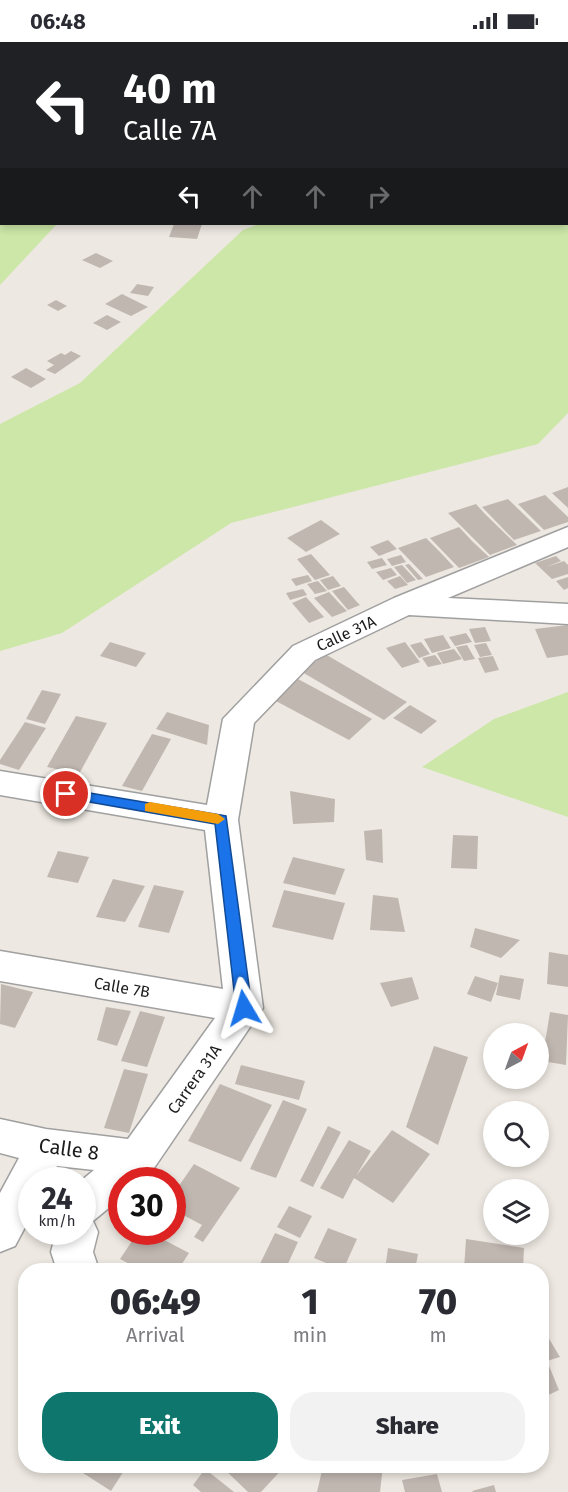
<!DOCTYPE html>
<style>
:root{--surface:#fff;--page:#f2f2f3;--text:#2b2b33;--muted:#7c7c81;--accent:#0f766e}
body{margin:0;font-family:"Fira Sans",sans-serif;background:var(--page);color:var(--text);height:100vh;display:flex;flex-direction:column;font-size:22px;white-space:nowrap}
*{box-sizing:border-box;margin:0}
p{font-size:20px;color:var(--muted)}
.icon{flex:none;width:33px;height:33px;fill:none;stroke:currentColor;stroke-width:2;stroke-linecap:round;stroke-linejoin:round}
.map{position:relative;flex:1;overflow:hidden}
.details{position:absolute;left:18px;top:1221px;width:531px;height:210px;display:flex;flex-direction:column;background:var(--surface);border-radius:24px;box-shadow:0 3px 9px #0003}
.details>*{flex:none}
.guide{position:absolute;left:0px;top:0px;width:568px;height:183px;box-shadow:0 3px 9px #0003;background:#202124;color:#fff;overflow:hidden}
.needle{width:39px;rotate:41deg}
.tools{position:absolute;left:483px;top:981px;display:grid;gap:12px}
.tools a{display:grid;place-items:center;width:66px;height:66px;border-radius:50%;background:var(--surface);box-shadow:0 3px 9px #0003;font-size:30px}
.speed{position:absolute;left:18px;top:1125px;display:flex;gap:12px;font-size:30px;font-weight:700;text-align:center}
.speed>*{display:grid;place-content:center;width:78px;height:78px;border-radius:50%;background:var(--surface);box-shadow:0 3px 9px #0003;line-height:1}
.speed small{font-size:15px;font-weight:400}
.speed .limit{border:9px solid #d22;background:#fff;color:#111}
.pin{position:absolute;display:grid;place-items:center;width:51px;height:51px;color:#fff;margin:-26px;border:3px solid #fff;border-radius:50%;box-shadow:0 2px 6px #0007}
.me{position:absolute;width:66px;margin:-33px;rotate:353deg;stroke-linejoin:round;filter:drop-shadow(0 0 4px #0008)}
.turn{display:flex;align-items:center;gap:21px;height:126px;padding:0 24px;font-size:27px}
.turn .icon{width:78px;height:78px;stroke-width:2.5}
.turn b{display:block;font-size:42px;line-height:51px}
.lanes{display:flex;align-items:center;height:57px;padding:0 24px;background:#0003;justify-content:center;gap:30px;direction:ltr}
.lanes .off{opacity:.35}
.eta{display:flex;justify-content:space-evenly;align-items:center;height:102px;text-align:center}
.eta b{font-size:36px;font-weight:800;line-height:42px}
.primary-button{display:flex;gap:12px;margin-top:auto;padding:12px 24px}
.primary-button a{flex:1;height:69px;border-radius:24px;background:var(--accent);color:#fff;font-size:24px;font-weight:800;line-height:69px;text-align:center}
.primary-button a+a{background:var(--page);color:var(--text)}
.status{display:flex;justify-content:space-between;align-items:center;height:42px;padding:0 30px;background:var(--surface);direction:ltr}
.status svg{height:16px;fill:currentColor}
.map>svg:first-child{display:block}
</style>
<div class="status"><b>06:48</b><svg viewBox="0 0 49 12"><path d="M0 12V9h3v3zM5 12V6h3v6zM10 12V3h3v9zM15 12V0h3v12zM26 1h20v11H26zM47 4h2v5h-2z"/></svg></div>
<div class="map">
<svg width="568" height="1450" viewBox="0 0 568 1450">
<rect width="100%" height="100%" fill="#ede8e1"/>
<g fill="#cce7a7">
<polygon points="0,0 568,0 568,371 538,402 231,481 62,591 0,609 0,382 80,341 243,188 259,182 567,182 567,2 2,2 2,182 57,182 0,243"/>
<polygon points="568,650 568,775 422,725 494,677"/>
</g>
<g fill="#c1b7b1">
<polygon points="174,182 202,182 197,197 169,195"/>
<polygon points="96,211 113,219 100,226 82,218"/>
<polygon points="137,242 154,245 148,254 130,251"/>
<polygon points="122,252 148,265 131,274 105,262"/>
<polygon points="56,258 67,264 58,269 47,263"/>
<polygon points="107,273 121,280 107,288 93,281"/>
<polygon points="71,309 81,314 55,332 46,328 54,323 47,319 61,311 65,313"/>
<polygon points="26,326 46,337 31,346 11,335"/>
<polygon points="568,445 568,466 552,451"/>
<polygon points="545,453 568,475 568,480 544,488 518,462"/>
<polygon points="508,457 541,489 514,498 482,465"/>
<polygon points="476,462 485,472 517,503 490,513 448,471"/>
<polygon points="321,478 340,492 306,510 287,496"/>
<polygon points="459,485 472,499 489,515 459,526 430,496"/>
<polygon points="426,496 440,510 454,525 426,535 398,506"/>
<polygon points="388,498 397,507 379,514 370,505"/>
<polygon points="311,512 330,533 315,538 297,517"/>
<polygon points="401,513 406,520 392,524 387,517"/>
<polygon points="556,514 561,519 546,525 564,519 568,523 568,532 552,537 535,521"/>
<polygon points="382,516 387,523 372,527 367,520"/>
<polygon points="409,522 423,537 418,538 405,523"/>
<polygon points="402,523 416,538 407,541 394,525"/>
<polygon points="391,526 397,533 383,538 376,530"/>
<polygon points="308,533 312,539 296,544 291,537"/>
<polygon points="333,534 341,544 328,548 320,538"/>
<polygon points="400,534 408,543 395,547 387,539"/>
<polygon points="568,535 568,546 564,548 556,539"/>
<polygon points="318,539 327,549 315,552 307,542"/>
<polygon points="344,545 356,559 360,563 348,568 332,549"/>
<polygon points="303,547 307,553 290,558 286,551"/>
<polygon points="329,550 339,561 347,569 332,575 314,556"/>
<polygon points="306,555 324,575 309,581 292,561"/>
<polygon points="568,583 568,613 547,616 535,587"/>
<polygon points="485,585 491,599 475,601 469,587"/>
<polygon points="466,591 472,600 455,604 449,595"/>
<polygon points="443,593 451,606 432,611 424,597"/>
<polygon points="110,600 146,611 136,625 100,614"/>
<polygon points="405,600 420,620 402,626 386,606"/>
<polygon points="421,600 430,612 419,616 410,603"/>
<polygon points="486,601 492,613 480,615 474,603"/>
<polygon points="467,603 475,617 464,619 456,605"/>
<polygon points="454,607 462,617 443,622 437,611"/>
<polygon points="325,612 407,660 384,678 302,630"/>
<polygon points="435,613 442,622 428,625 422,616"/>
<polygon points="493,614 499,628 485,631 478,616"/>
<polygon points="298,637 372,677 349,698 274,658"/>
<polygon points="42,648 61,652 45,682 26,677"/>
<polygon points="410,663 437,679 421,692 393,676"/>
<polygon points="167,670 209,683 207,703 156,687"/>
<polygon points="76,674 107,681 79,732 47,725"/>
<polygon points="25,680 46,686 19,728 0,722 0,718"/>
<polygon points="152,692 171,697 142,749 122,744"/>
<polygon points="290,749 335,757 334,780 293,782"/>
<polygon points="382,787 383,821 366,818 364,789"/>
<polygon points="453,793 478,794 477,827 451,826"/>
<polygon points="58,809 89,815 78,841 47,835"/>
<polygon points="293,815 345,827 335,853 283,841"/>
<polygon points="113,837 145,844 125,880 96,875"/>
<polygon points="154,843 184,849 169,891 138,885"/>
<polygon points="284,848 345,861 333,898 272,885"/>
<polygon points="373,853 398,856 405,890 370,888"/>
<polygon points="475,886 520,898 501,916 470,905"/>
<polygon points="549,910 568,913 568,945 547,942"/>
<polygon points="500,933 524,937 520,958 496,953"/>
<polygon points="475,934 498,941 491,960 467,952"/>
<polygon points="412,935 419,957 391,965 380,941"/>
<polygon points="1,942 33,950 15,986 0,982"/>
<polygon points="106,965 131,969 117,1004 97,998"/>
<polygon points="140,969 165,975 147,1025 121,1019"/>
<polygon points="550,970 568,973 566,1023 542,1019"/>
<polygon points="434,1004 468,1015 438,1103 406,1085"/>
<polygon points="241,1023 305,1039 299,1058 235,1042"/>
<polygon points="124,1027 148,1032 129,1091 104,1086"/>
<polygon points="220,1042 272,1063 241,1120 188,1099"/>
<polygon points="283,1058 307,1067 276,1136 250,1127"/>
<polygon points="328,1084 341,1090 313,1145 300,1139"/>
<polygon points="392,1088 430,1112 393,1161 354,1136 343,1157 320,1146 349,1098 371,1109 356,1134"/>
<polygon points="194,1122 240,1146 203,1200 194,1195 202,1183 172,1167 172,1154"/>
<polygon points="538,1163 545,1165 539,1188 538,1188"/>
<polygon points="289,1164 312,1174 300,1196 277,1185"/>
<polygon points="328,1186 357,1197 343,1228 314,1216"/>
<polygon points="138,1190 149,1190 189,1211 178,1228 141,1228 120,1217"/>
<polygon points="275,1191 298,1200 285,1228 257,1228"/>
<polygon points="466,1197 524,1206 523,1228 464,1228"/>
<polygon points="388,1206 418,1212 415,1228 385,1228"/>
<polygon points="548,1295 560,1315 547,1319 559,1348 542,1356 542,1298"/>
<polygon points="88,1424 127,1424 111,1449 83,1431"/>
<polygon points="221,1424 285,1424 261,1450 248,1450"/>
<polygon points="323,1424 351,1424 361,1426 361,1424 383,1424 380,1450 317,1450"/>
<polygon points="205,1427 234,1450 201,1450 193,1443"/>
<polygon points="437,1432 442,1450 405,1450 402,1438"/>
<polygon points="494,1443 496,1450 473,1450 472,1449"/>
</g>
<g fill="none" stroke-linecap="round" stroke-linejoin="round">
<defs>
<polygon id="minor" points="568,485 568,505 448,556 568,562 568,582 409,573 315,618 254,681 238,778 263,966 152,1129 141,1138 122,1138 122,1155 93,1179 98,1190 93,1210 99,1228 57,1228 51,1210 56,1190 82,1190 82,1138 94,1128 57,1124 49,1138 32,1138 32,1172 15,1204 0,1210 0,1151 19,1116 0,1111 0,1077 46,1087 128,1097 215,976 0,939 0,909 223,947 205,788 0,753 0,729 207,763 223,677 293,604 394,556"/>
</defs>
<use href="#minor" stroke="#a0a0a0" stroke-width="3"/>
<use href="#minor" fill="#fff" fill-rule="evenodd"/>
</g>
<polygon fill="#1a73e8" stroke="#114b97" stroke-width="1.5" points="66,747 226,774 252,966 249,971 244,973 236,966 215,782 61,755 61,748"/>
<polygon fill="#f59e0b" points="150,760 218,772 225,777 218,782 145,769 145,762"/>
<g text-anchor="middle" stroke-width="4.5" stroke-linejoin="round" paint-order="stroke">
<g font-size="16" fill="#1c1c1c" stroke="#fff">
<text transform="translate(346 591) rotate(-25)" y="6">Calle 31A</text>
<text transform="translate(122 945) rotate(10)" y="6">Calle 7B</text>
<text transform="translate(194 1037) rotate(-55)" y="6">Carrera 31A</text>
</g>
<g font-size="20" fill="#1c1c1c" stroke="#fff">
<text transform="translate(69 1107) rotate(8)" y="7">Calle 8</text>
</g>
</g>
</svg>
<div class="tools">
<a><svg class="needle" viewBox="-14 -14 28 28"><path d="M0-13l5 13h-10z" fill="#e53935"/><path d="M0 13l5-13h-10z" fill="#7c7c81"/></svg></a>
<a><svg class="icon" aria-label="search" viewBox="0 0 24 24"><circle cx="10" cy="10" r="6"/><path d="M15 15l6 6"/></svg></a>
<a><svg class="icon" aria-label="layers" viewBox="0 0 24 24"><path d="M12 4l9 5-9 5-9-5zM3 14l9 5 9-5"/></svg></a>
</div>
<div class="speed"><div>24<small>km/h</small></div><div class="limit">30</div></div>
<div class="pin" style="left:66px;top:752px;background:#d93025"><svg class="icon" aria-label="arrive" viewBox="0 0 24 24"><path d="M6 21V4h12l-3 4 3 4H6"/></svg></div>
<svg class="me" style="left:244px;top:966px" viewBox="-20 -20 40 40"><path d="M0-17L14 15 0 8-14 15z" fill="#1a73e8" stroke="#fff" stroke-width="4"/></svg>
<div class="guide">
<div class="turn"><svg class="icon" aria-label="left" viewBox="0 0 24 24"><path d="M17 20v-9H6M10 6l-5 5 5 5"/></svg><div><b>40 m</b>Calle 7A</div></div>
<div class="lanes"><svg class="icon" aria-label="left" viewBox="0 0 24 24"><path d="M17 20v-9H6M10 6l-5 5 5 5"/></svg><svg class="icon off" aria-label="ahead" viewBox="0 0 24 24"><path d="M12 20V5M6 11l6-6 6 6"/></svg><svg class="icon off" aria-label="ahead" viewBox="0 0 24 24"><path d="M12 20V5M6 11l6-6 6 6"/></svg><svg class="icon off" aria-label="right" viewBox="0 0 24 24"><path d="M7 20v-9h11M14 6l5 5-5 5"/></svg></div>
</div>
<section class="details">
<div class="eta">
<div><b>06:49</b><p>Arrival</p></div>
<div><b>1</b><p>min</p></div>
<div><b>70</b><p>m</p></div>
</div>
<div class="primary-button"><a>Exit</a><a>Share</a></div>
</section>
</div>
